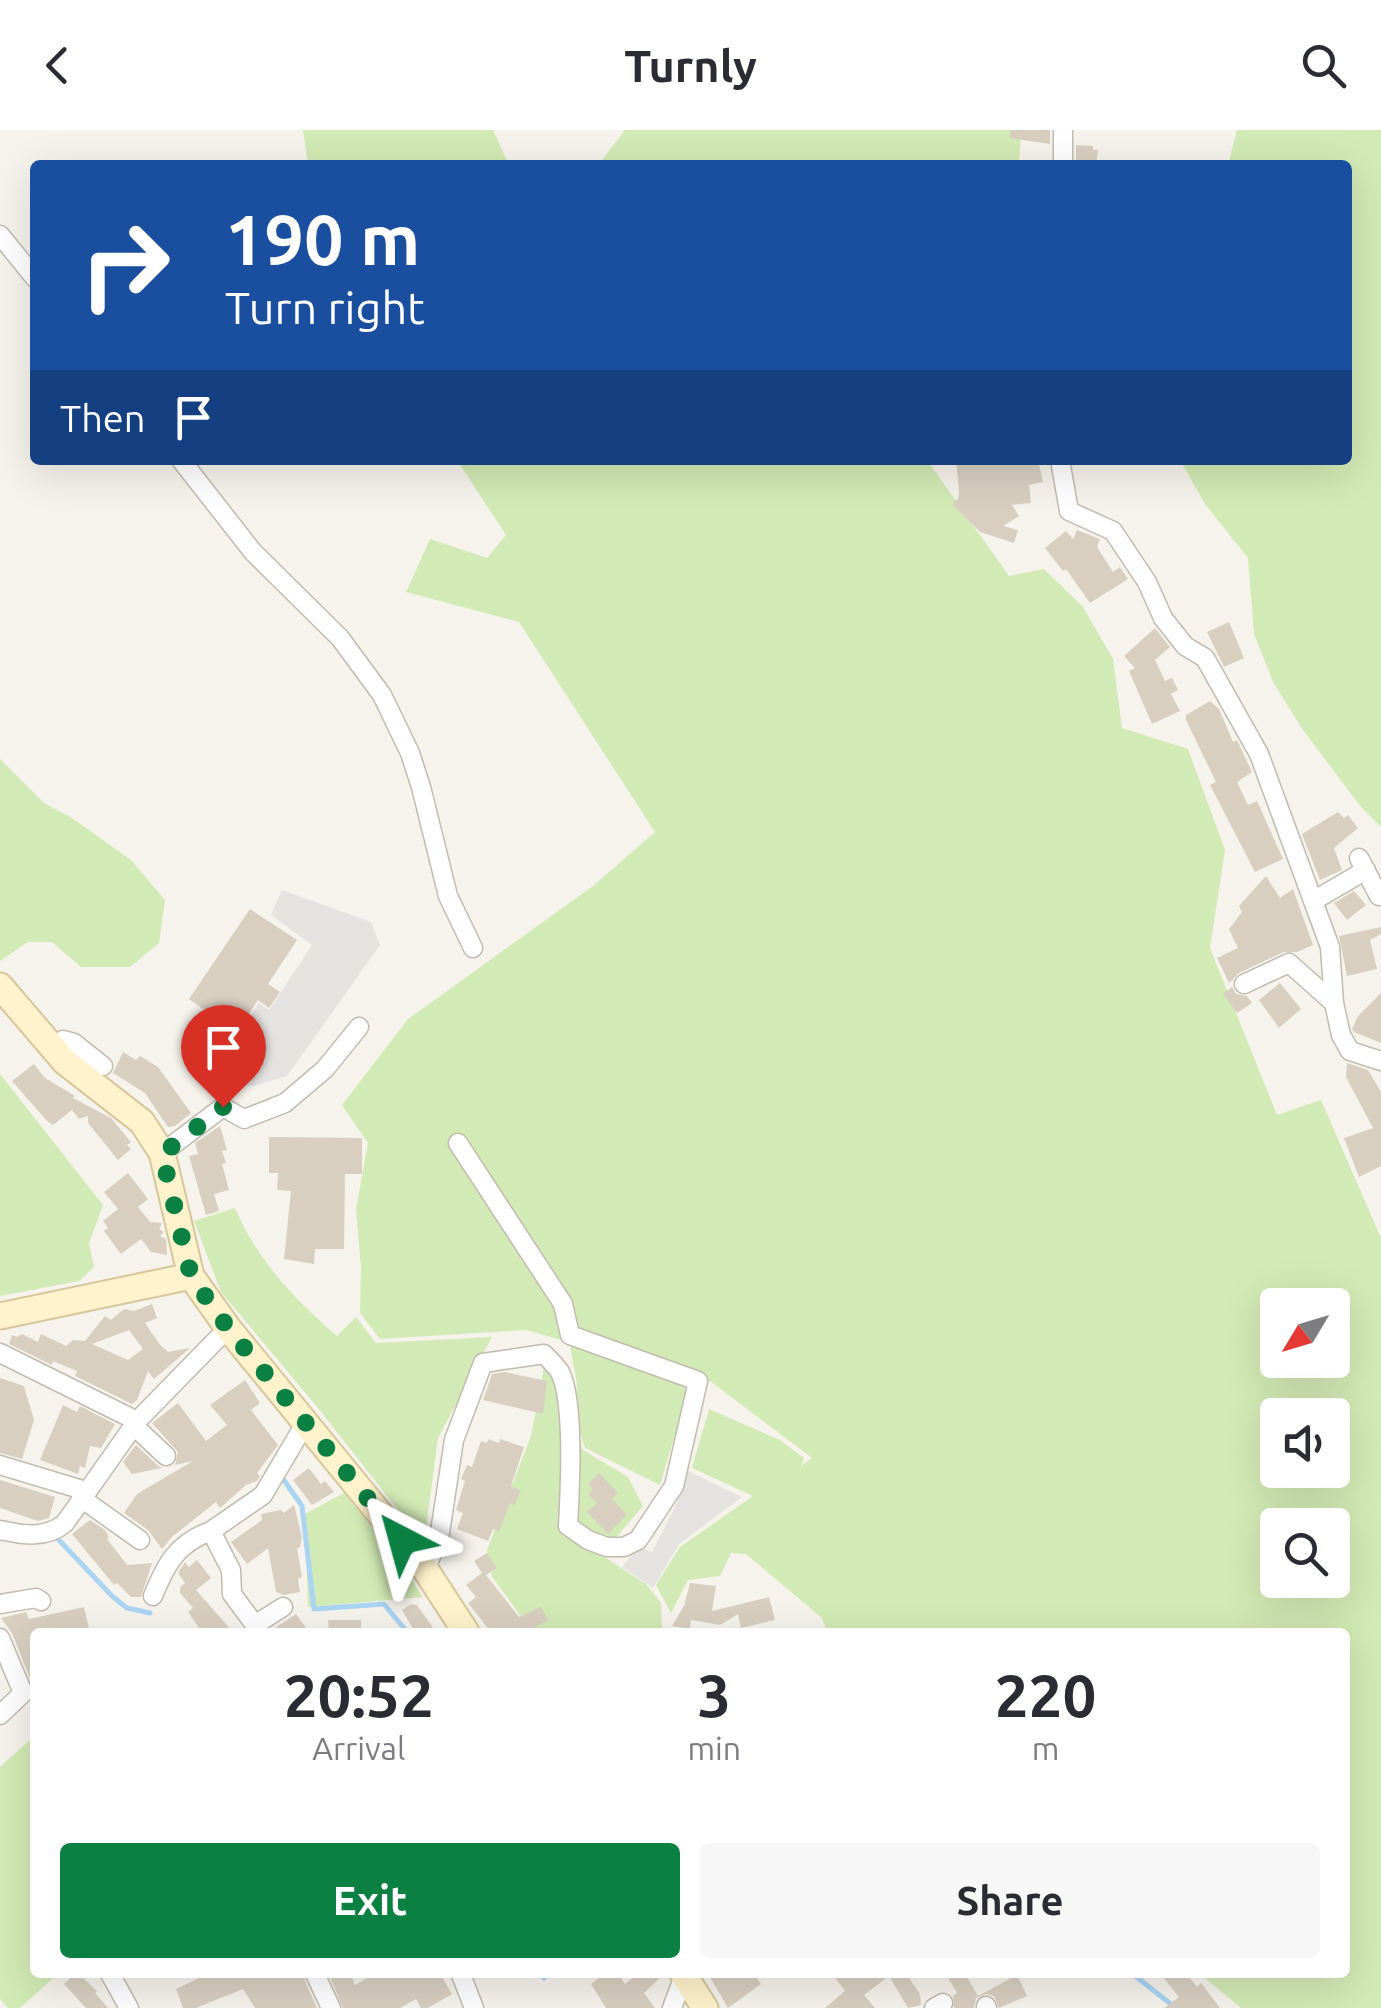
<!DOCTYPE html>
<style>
:root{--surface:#fff;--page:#f7f7f7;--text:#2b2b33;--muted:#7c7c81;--accent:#0b8043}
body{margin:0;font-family:Ubuntu,sans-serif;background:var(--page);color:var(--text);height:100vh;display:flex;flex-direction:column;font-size:38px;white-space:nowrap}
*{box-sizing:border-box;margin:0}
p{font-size:32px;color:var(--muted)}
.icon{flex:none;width:55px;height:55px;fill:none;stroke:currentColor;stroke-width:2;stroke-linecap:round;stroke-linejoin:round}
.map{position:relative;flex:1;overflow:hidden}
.side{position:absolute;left:30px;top:1498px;width:1320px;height:350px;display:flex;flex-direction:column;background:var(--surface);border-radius:10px;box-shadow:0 10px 40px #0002}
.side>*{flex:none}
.top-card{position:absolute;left:30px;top:30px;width:1322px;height:305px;border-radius:10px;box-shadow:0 10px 40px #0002;background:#1a4fa0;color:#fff;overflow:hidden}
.needle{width:65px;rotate:232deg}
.controls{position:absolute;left:1260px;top:1158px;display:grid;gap:20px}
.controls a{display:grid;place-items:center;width:90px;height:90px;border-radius:10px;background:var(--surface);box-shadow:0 10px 40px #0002;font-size:50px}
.pin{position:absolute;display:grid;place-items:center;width:85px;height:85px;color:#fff;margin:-102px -42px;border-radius:50% 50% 50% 0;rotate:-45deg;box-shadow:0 0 10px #0007}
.pin .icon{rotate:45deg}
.me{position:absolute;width:110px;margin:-55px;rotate:321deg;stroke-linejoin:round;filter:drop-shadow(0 0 8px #0008)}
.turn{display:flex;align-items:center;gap:35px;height:210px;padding:0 30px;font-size:45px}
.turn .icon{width:130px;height:130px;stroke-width:2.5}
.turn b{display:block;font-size:70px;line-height:85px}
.then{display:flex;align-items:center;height:95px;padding:0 30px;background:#0003;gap:20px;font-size:38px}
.eta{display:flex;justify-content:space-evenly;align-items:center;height:170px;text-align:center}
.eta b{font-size:60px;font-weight:600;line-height:70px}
.action{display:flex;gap:20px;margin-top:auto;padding:20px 30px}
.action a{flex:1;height:115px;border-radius:10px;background:var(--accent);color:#fff;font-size:40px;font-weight:600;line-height:115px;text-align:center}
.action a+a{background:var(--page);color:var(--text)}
header{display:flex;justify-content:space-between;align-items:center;height:130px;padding:0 30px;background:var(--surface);font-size:45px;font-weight:600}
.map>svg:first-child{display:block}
</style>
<header><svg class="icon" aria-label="back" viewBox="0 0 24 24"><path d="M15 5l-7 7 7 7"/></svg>Turnly<svg class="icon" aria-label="search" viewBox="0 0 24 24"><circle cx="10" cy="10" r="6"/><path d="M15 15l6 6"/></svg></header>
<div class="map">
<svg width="1381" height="1878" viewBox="0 0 1381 1878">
<rect width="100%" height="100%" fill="#f6f3ec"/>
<g fill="#d2eab5" fill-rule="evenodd">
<polygon points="303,0 493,0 509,35 308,35"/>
<polygon points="625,0 1021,0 1019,35 598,35"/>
<polygon points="1237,0 1381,0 1381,697 1361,677 1303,600 1273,552 1254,504 1248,428 1205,374 1180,330 1348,330 1348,35 1228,35"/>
<path d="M457,330H927L1009,446L1044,439L1083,477L1113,529L1122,598L1188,619L1225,720L1210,818L1277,985L1321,970L1381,1108V1878H1241L1199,1843L1345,1842V1502H827L822,1488L746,1424L731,1423L720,1446L688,1450L671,1483L656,1455L680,1417L753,1366L692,1338L709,1279L780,1310L804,1328L801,1336L812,1328L710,1251L526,1200L380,1209L360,1183L361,1138L356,1079L368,1013L342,975L408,889L593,756L655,702L519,492L406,462L430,409L487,428L506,405ZM1278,1175H1332V1230H1278ZM1278,1285H1332V1340H1278ZM1278,1395H1332V1450H1278Z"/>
<polygon points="0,629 44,673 72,688 131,730 165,770 159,813 130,837 81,837 52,812 28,812 0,831"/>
<polygon points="0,944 103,1075 89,1113 94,1137 79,1151 0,1166"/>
<path d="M235,1078C258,1131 293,1168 337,1206L356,1187L376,1213L492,1207L438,1308L424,1413L318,1278L221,1162L194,1091Z"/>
<polygon points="570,1216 690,1255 660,1355 585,1318 575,1286 577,1254"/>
<polygon points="560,1228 574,1252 572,1289 583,1320 628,1347 643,1376 613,1411 567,1402 647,1455 661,1473 662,1502 533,1502 492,1447 487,1420 531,1306 545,1232"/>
<polygon points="344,1363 395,1426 423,1467 308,1477 305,1384"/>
<polygon points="35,1599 35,1842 59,1843 20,1878 8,1878 0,1869 0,1637 32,1608"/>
</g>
<g fill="#e5e3e0">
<polygon points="282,760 371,792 380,815 287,946 254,956 240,954 210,914 234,879 248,889 259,873 269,880 312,815 271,785"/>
<polygon points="688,1341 742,1367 679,1414 653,1458 622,1437 639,1417 652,1422 677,1373"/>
</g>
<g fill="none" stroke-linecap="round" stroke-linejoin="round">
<g stroke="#a9d4f2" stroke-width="5">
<polyline points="281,1346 302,1376 314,1479 384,1474 407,1502"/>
<polyline points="58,1409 112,1466 127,1478 150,1483"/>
<polyline points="543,1842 544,1848"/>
<polyline points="1130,1842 1176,1878"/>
</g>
</g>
<g fill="#d8cfc1" fill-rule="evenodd">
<polygon points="1010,0 1050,0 1050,14 1010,8"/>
<polygon points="1076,15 1093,16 1093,20 1098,20 1096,35 1076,35"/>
<polygon points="956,330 1021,330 1021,334 1038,330 1043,352 1029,355 1031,373 1012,375 1019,386 1003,396 1018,400 1014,413 980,402 952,374 958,369 959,361"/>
<polygon points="1077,400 1100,409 1097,417 1113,442 1120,437 1128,449 1090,473 1066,439 1063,441 1045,418 1066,401 1073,409"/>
<polygon points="1229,492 1244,528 1224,537 1207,502"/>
<polygon points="1155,498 1170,517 1155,530 1165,551 1172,548 1178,560 1171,564 1180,581 1152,594 1129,541 1135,538 1124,526"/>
<polygon points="1210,571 1219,579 1233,612 1237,610 1252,642 1237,652 1248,675 1257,671 1283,729 1255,742 1210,655 1216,652 1186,590 1186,585"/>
<polygon points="1338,682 1344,688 1348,685 1358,698 1334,718 1342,740 1320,750 1302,704"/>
<polygon points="1266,746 1280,768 1293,759 1313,815 1297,822 1284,822 1239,843 1229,853 1217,828 1238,818 1229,799 1242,782 1239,776"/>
<polygon points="1354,761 1366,775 1347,790 1334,773"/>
<polygon points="250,779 297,810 268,854 280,862 269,878 258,870 248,885 233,875 222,892 189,869"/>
<polygon points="1381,797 1381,804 1370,810 1377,839 1347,846 1339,806"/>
<polygon points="1280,853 1301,879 1279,898 1259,870"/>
<polygon points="1232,857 1236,864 1247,866 1252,873 1237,883 1223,864"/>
<polygon points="1381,863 1381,913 1354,902 1352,899 1358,886"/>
<polygon points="123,922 136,930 140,926 158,937 191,983 175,996 168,997 145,963 113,943"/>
<polygon points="1347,933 1368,940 1381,962 1381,1036 1359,1047 1344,1008 1373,998 1346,947"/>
<polygon points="34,934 45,948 75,966 73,968 111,988 131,1012 127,1015 131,1019 118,1030 88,993 88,986 79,989 72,980 53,995 47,991 12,951"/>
<polygon points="220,996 227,1020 222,1021 226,1033 222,1034 229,1060 214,1064 219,1081 206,1085 189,1026 198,1024 195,1013"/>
<polygon points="269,1007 362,1008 362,1044 345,1044 344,1119 315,1119 314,1134 284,1129 291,1061 277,1060 278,1043 269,1043"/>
<polygon points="128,1043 148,1069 138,1077 150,1092 162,1093 159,1099 164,1102 160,1106 166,1109 167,1125 151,1122 141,1109 121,1124 104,1101 108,1098 103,1091 118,1079 104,1062"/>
<path d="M152,1174L157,1188L145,1193L160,1215L168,1222L190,1218L154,1249L148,1241L137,1270L132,1274L75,1246L77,1241L53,1231L52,1235L9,1214L12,1205L17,1207L22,1204L38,1212L41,1204L66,1216L73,1210L85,1211L105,1186L111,1190L124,1179L134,1181ZM129,1200L143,1219L128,1230L92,1214Z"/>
<polygon points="505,1242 547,1251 543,1284 483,1270 492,1244"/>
<polygon points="0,1248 24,1256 34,1290 22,1329 0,1323"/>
<polygon points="245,1250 260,1273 251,1280 278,1315 257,1343 260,1346 257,1351 246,1355 220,1378 216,1372 173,1406 162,1419 148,1400 124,1383 137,1364 193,1331 175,1335 178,1322 152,1293 178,1273 206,1311 227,1295 210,1275"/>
<polygon points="63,1275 77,1282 80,1276 115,1294 101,1318 90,1316 85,1338 80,1336 78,1344 40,1330"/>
<polygon points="488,1309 499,1313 500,1309 524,1317 511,1356 521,1361 514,1375 510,1373 499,1402 493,1399 488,1411 457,1399 463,1383 456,1380 465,1351 461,1349 467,1335 472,1337 481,1311 487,1313"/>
<polygon points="136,1315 157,1335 162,1338 132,1344 123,1332"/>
<polygon points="309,1338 321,1354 325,1351 334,1362 312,1375 293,1350"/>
<polygon points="599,1343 618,1363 612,1369 627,1385 608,1404 587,1382 597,1373 588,1364 593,1359 588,1354"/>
<polygon points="0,1350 55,1367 49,1388 38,1391 0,1378"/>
<polygon points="294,1375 302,1407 300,1417 297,1418 302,1447 298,1449 300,1462 284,1465 276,1462 268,1418 247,1434 231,1412 262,1390 261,1384 281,1380 284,1383"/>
<polygon points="90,1390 105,1400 109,1407 107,1409 127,1435 152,1433 141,1467 131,1467 117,1453 114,1455 72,1404"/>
<polygon points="487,1423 497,1438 486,1445 519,1487 541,1477 548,1491 536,1496 540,1502 491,1502 468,1473 476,1467 466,1455 482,1443 474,1431"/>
<polygon points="197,1430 211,1448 196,1460 233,1502 202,1502 188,1482 193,1478 180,1463 180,1457 185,1453 178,1443 185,1432 189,1437"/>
<polygon points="690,1453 716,1456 712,1481 769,1467 775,1490 741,1498 738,1484 720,1495 691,1490 690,1499 672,1496 684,1476"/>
<polygon points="411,1474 417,1475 436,1502 415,1502 402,1480"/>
<polygon points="84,1477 89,1499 35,1502 35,1561 12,1503 1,1488 26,1482 29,1489"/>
<polygon points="296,1484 309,1502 269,1502"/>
<polygon points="328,1490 361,1490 361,1502 329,1502"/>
<polygon points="77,1842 97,1861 95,1863 108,1878 86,1878 64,1854"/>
<polygon points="212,1842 304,1842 305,1851 317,1878 255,1878 243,1859 196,1878 183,1878 176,1859"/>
<polygon points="328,1842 350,1842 355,1855 377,1842 387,1842 390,1848 400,1842 439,1842 452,1864 428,1878 421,1878 416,1869 400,1878 343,1878"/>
<polygon points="607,1842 617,1842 625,1854 640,1842 666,1842 644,1863 655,1878 606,1878 591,1854"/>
<polygon points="707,1842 752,1842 761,1854 728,1878"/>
<polygon points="831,1842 905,1842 920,1864 921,1875 908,1878 889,1846 864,1865 875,1878 825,1878 845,1861"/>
<polygon points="945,1842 964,1842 978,1866 1017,1845 1027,1866 999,1878 994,1866 986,1864 976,1868 974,1878 954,1878 953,1866 957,1863"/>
<polygon points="1159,1842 1185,1842 1197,1857 1201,1853 1220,1878 1164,1878 1179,1867"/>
</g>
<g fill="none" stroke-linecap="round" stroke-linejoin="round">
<defs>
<g id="street">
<polyline points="1063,0 1063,35"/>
<polyline points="0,105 35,148"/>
<polyline points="181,330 253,422 340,508 382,565 410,623 421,657 448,766 473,818"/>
<polyline points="1060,330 1069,381 1113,401 1147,452 1163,488 1185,516 1205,528 1259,624 1330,817 1334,873 1341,905 1350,921 1381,931"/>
<polyline points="1359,728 1379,766"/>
<polyline points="1313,771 1366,740"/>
<polyline points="1244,854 1289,833 1334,873"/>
<polyline points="52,919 63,910 74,913 103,936"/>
<polyline points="162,1023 223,977 244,989 285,973 325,939 359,897"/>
<polyline points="0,1223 137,1291"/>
<polyline points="133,1295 166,1326"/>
<polyline points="0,1335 86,1361"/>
<polyline points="81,1368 140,1410"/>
<path d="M0,1400C23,1405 46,1409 65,1393L137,1291L228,1198"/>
<path d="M425,1439L439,1409L454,1310L483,1233L544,1224C549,1229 556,1236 560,1242C575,1272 570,1360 568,1396L588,1410L607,1417H624L638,1410L674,1356L698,1251L570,1205L563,1174L458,1013"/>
<path d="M153,1466C166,1434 177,1413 211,1401"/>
<polyline points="0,1474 36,1468 41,1471"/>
<polyline points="283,1477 258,1493 252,1491 232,1464 231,1440 211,1401 263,1365 306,1292"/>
<polyline points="0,1508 23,1563 0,1585"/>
<polyline points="109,1842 129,1878"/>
<polyline points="460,1842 474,1878"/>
<polyline points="316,1846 331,1878"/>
<polyline points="986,1876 987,1878"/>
<polyline points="672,1878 684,1846"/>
<polyline points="934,1878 943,1873"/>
</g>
<g id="secondary">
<polyline points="0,856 65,932 142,992 162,1023 191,1146 228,1198 425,1439 466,1502"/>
<polyline points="0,1186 191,1146"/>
<polyline points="682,1842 705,1878"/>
</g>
</defs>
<use href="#street" stroke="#c2bbae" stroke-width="21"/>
<use href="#secondary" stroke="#d6c79b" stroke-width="29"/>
<use href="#street" stroke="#fff" stroke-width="18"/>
<use href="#secondary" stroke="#fff3cd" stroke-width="25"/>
</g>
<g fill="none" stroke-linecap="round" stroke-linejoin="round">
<polyline stroke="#0b8043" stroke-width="18" stroke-dasharray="0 32.4" points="223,977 162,1024 191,1146 228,1198 402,1410"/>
</g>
</svg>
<div class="controls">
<a><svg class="needle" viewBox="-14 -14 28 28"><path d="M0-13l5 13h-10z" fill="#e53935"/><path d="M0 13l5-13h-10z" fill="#7c7c81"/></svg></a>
<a><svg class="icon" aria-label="sound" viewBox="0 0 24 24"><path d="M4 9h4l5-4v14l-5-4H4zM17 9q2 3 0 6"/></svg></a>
<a><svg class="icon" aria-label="search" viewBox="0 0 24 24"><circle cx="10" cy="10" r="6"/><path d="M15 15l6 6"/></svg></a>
</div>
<div class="pin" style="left:223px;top:977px;background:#d93025"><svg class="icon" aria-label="arrive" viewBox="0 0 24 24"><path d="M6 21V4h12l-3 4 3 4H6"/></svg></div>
<svg class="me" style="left:402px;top:1410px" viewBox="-20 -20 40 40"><path d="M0-17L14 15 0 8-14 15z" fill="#0b8043" stroke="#fff" stroke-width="4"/></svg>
<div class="top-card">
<div class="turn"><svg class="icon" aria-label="right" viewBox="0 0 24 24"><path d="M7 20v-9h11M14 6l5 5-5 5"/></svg><div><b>190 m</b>Turn right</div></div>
<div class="then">Then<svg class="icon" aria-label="arrive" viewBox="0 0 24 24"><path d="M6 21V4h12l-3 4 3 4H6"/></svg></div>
</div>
<section class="side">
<div class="eta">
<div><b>20:52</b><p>Arrival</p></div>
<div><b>3</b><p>min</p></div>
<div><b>220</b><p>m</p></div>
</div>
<div class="action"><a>Exit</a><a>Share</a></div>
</section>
</div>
